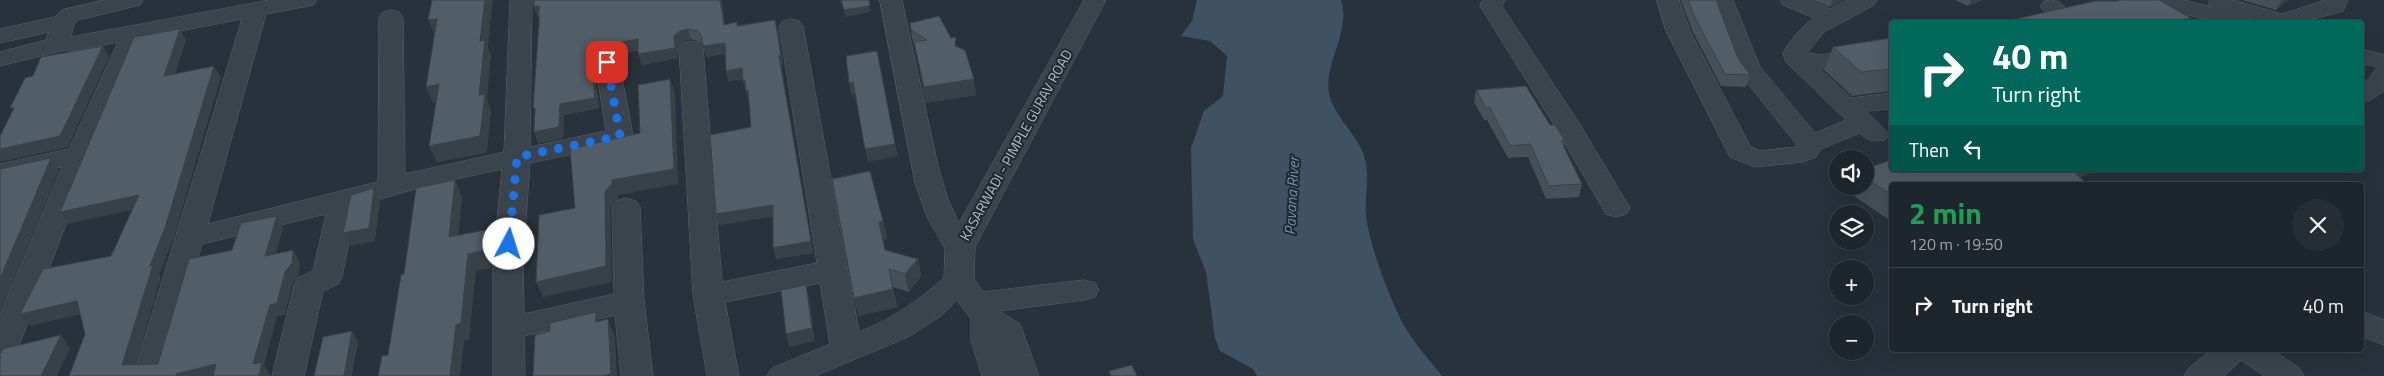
<!DOCTYPE html>
<meta charset="utf-8">
<style>
:root{--surface:#1e262d;--page:#262e35;--text:#f1f3f6;--muted:#a1a5aa;--line:#3c4349}
body{margin:0;font-family:"Titillium Web",sans-serif;background:var(--page);color:var(--text);height:100vh;display:flex;flex-direction:column;font-size:19px;white-space:nowrap}
*{box-sizing:border-box;margin:0}
p{font-size:16px;color:var(--muted)}
.icon{flex:none;width:28px;height:28px;fill:none;stroke:currentColor;stroke-width:2;stroke-linecap:round;stroke-linejoin:round}
.map{position:relative;flex:1;overflow:hidden}
.side{position:absolute;left:1889px;top:182px;width:475px;height:170px;display:flex;flex-direction:column;background:var(--surface);border-radius:5px;box-shadow:0 5px 20px #0002,0 0 0 1px var(--line)}
.side>*{flex:none}
.top-card{position:absolute;left:1889px;top:20px;width:475px;height:152px;border-radius:5px;box-shadow:0 5px 20px #0002,0 0 0 1px var(--line);background:#00695c;color:#fff;overflow:hidden}
.buttons{position:absolute;left:1829px;top:150px;display:grid;gap:10px}
.buttons a{display:grid;place-items:center;width:45px;height:45px;border-radius:50%;background:var(--surface);box-shadow:0 5px 20px #0002,0 0 0 1px var(--line);font-size:25px}
.pin{position:absolute;display:grid;place-items:center;width:42px;height:42px;color:#fff;margin:-21px;border-radius:10px;box-shadow:0 2px 8px #0006}
.me{position:absolute;width:55px;margin:-28px;rotate:5deg;stroke-linejoin:round;filter:drop-shadow(0 0 4px #0008)}
.turn{display:flex;align-items:center;gap:18px;height:105px;padding:0 20px;font-size:22px}
.turn .icon{width:65px;height:65px;stroke-width:2.5}
.turn b{display:block;font-size:35px;line-height:42px}
.then{display:flex;align-items:center;height:48px;padding:0 20px;background:#0003;gap:10px;font-size:19px}
.round{display:grid;place-items:center;flex:none;width:52px;height:52px;border-radius:26px;background:var(--page)}
.overview{display:flex;align-items:center;justify-content:space-between;height:85px;padding:0 20px}
h1{font-size:30px;font-weight:700;line-height:38px;color:#1e9e55}
ul{padding:0;list-style:none}
li{display:flex;align-items:center;gap:15px;height:75px;padding:0 20px;border-top:1px solid var(--line)}
li div{flex:1}
li b{display:block;font-size:19px}
li em{font-style:normal}
.map>svg:first-child{display:block}
</style>
<div class="map">
<svg width="2384" height="376" viewBox="0 0 2384 376">
<rect width="100%" height="100%" fill="#28323c"/>
<path fill="#405163" d="M1197,0H1341C1351,33 1324,61 1329,93C1332,114 1359,137 1364,156C1371,177 1364,196 1366,216C1369,244 1391,303 1405,327C1415,345 1430,360 1442,376H1257L1253,369L1220,351L1215,338L1206,272L1193,239L1191,148L1204,111L1223,96L1227,56L1210,41L1181,36L1192,21Z"/>
<g fill="none" stroke-linecap="round" stroke-linejoin="round">
<defs>
<g id="minor">
<polygon points="104,0 143,0 140,5 78,20 74,24 71,37 270,0 317,0 314,5 266,14 208,224 378,182 379,17 383,12 391,10 399,12 403,17 405,174 504,152 510,0 532,0 530,147 606,131 595,62 598,57 607,55 616,57 619,62 633,136 629,142 530,163 523,261 524,314 614,294 612,207 616,201 626,198 636,201 640,207 644,301 653,376 621,376 615,315 524,336 525,376 493,376 493,261 502,169 429,185 356,206 342,277 338,284 323,291 304,376 272,376 294,285 298,278 313,271 326,214 202,244 165,376 133,376 242,19 143,38 93,155 16,353 11,361 0,365 0,315 62,167 0,180 0,164 69,149 118,42 71,51 65,50 0,66 0,52 46,40 49,32 0,43 0,29 55,17 62,10"/>
<path d="M880,0H902L938,166L948,200L959,223L1084,0H1106L975,247L974,279L983,292L1084,280L1095,283L1099,290L1095,297L1084,300L999,311L1020,324L1039,376H982L971,340V319L957,300L941,316L908,337L815,376H767L772,368L830,344L820,283L725,302L739,376H707L693,295L679,48L683,43L691,41L699,43L703,48L722,282L817,263L779,26L783,21L791,19L799,21L803,26L859,332C892,319 918,301 944,278L945,248L927,217L915,183Z"/>
<polygon points="1483,0 1505,0 1502,6 1579,123 1630,208 1626,214 1616,217 1606,214 1553,123 1480,6"/>
<path d="M1657,0H1679L1690,31L1750,146L1760,151L1795,147L1797,145L1736,69L1711,0H1733L1760,67L1815,133L1846,120L1786,62L1783,53C1791,39 1800,28 1814,18L1783,5L1780,0H1810L1830,9L1848,0H1877L1874,5L1824,32L1807,53L1822,55L1891,44V58L1820,69L1851,98L1891,93V109L1866,111L1889,134L1885,140C1874,142 1868,141 1860,133L1821,149L1816,157L1802,162L1755,167L1730,157L1666,31Z"/>
<polygon points="2051,0 2059,2 2084,22 2058,22 2040,7 2043,2"/>
<path d="M2148,0H2184L2211,7L2208,3L2210,0H2233L2282,14L2326,0H2348L2343,11C2311,20 2280,28 2247,18L2249,22H2214L2151,5Z"/>
<polygon points="2361,49 2384,55 2384,91 2370,100 2361,102 2361,84 2369,79 2377,67 2361,63"/>
<polygon points="2361,311 2384,320 2384,345 2361,336"/>
<polygon points="2212,350 2273,350 2299,368 2304,376 2264,376 2241,360 2224,376 2184,376 2189,368"/>
</g>
</defs>
<use href="#minor" stroke="#59626b" stroke-width="1"/>
<use href="#minor" fill="#3b444d" fill-rule="evenodd"/>
</g>
<g fill="#465059">
<polygon points="721,0 725,24 778,30 783,66 781,66 813,253 776,259 773,216 719,225 716,214 751,127 749,101 743,79 728,81 725,54 706,57 703,45 700,42 691,39 683,41 678,47 678,58 642,65 638,50 615,55 607,53 598,55 593,62 599,108 564,115 563,138 538,143 539,23 539,17 538,17 534,7"/>
<polygon points="1681,0 1716,0 1738,58 1750,75 1746,87 1721,86 1692,30"/>
<polygon points="1813,0 1844,0 1830,7"/>
<polygon points="1955,0 1982,0 1968,6"/>
<polygon points="2242,0 2288,0 2276,10"/>
<polygon points="910,23 951,38 957,47 976,95 926,103 915,46 914,45 912,38"/>
<polygon points="1891,38 1891,92 1891,91 1852,96 1824,70 1833,47"/>
<polygon points="1476,90 1550,125 1565,141 1564,147 1582,184 1579,197 1546,199 1528,157 1508,158 1487,120 1484,120 1474,102"/>
<polygon points="1865,169 1891,170 2099,170 2080,177 1891,185 1891,221 1848,192 1850,186 1865,186"/>
<polygon points="883,221 887,239 883,240 885,250 918,259 921,276 909,292 893,287 897,307 858,316"/>
</g>
<g fill="#394148">
<polygon points="485,0 493,0 488,47 491,56 487,99 491,111 487,153 437,162 429,146 480,41"/>
<polygon points="720,0 721,0 727,35 724,25"/>
<polygon points="869,0 871,12 845,17 844,10"/>
<polygon points="1832,0 1844,0 1830,7"/>
<polygon points="1971,0 1982,0 1968,6"/>
<polygon points="2282,0 2288,0 2276,10"/>
<polygon points="539,6 542,16 538,17 534,7"/>
<polygon points="2191,18 2189,22 2172,22"/>
<polygon points="437,19 435,36 428,20"/>
<polygon points="775,20 783,66 781,66 813,253 776,259 773,248 779,56"/>
<polygon points="180,29 186,40 171,87 164,76"/>
<polygon points="688,29 691,39 683,41 678,47 678,58 642,65 638,54 674,36 680,31"/>
<polygon points="638,39 641,50 615,55 611,44"/>
<polygon points="603,43 607,53 598,55 593,62 599,108 564,115 563,138 538,143 534,132 560,104 594,45"/>
<polygon points="725,43 727,53 706,57 703,46"/>
<polygon points="103,46 109,57 68,147 0,162 0,149"/>
<polygon points="214,66 221,77 173,240 159,275 161,277 132,376 122,365 150,266"/>
<polygon points="742,68 745,78 728,81 726,71"/>
<polygon points="670,79 675,93 678,184 618,195 618,199 610,207 612,282 543,297 536,282 605,192 612,180 674,169"/>
<polygon points="974,79 976,95 926,103 924,87"/>
<polygon points="745,80 751,101 749,102 746,91 743,81"/>
<polygon points="853,82 855,94 851,95 849,83"/>
<polygon points="439,84 446,101 433,103 426,87"/>
<polygon points="895,144 898,156 868,162 865,149"/>
<polygon points="51,158 59,170 0,313 0,279"/>
<polygon points="2065,170 2099,170 2059,185"/>
<polygon points="455,180 462,197 457,253 449,237"/>
<polygon points="374,188 380,201 375,241 350,246 343,233"/>
<polygon points="139,195 146,207 68,224 60,212"/>
<polygon points="773,205 775,216 719,225 716,214"/>
<polygon points="277,216 283,228 272,268 265,256"/>
<polygon points="883,221 887,239 883,240 879,222"/>
<polygon points="485,230 493,246 491,268 476,271 469,340 464,341 460,376 450,376 456,325 468,254"/>
<polygon points="293,250 300,262 299,275 292,285 285,315 277,317 264,365 270,375 270,376 259,376 253,364 270,305 285,272"/>
<polygon points="918,259 921,276 909,292 905,274"/>
<polygon points="806,285 809,298 815,341 789,347 786,334"/>
<polygon points="893,289 897,307 858,316 854,298"/>
<polygon points="77,301 86,313 30,326 20,314"/>
<polygon points="596,312 604,330 596,322"/>
<polygon points="608,319 615,337 617,376 602,376"/>
<polygon points="352,331 358,342 352,376 344,376"/>
<polygon points="61,335 70,348 57,376 41,376"/>
<polygon points="216,364 224,376 176,376 176,374"/>
</g>
<g fill="#515d67" stroke="#394148">
<polygon points="432,0 485,0 480,41 485,40 479,95 485,94 480,136 429,146 439,84 426,87 437,19 428,20"/>
<polygon points="534,0 720,0 724,25 737,22 737,26 775,20 781,55 779,56 811,241 773,248 773,205 716,214 710,135 751,127 748,90 746,91 745,80 743,81 742,68 726,71 725,43 703,46 702,37 698,31 688,29 680,31 674,36 675,48 638,54 638,39 611,44 603,43 594,45 590,52 595,98 560,104 559,127 534,132 535,108 533,108 539,23 539,6 534,7"/>
<polygon points="841,0 869,0 870,6 844,10"/>
<polygon points="1688,0 1716,0 1738,58 1750,75 1725,74 1695,18"/>
<polygon points="2121,0 2159,0 2191,18 2172,22 2002,22 2095,1 2116,1"/>
<polygon points="939,16 951,38 956,37 955,46 965,50 974,79 924,87 914,42 927,40 911,30 910,23"/>
<polygon points="180,29 164,76 214,66 165,228 150,266 153,265 122,365 158,364 189,259 232,250 241,223 277,216 265,256 293,250 292,263 285,272 277,303 270,305 253,364 262,362 259,376 213,376 216,364 176,374 176,376 69,376 85,334 77,301 20,314 43,269 111,256 139,195 60,212 134,37"/>
<polygon points="1891,38 1891,69 1861,72 1833,47"/>
<polygon points="103,46 60,136 0,149 0,136 14,108 10,108 25,78 33,76 41,57"/>
<polygon points="877,51 895,144 865,149 853,82 849,83 846,56"/>
<polygon points="670,79 674,169 612,180 612,184 605,192 606,266 536,282 539,215 575,208 570,149 640,133 638,85"/>
<polygon points="1526,86 1550,125 1555,125 1565,141 1561,141 1582,184 1549,186 1530,144 1510,146 1490,108 1486,108 1476,90"/>
<polygon points="51,158 0,279 0,169"/>
<polygon points="1891,160 1891,170 2072,170 2088,185 1891,185 1891,194 1865,178 1865,169"/>
<polygon points="870,171 883,221 879,222 885,250 918,259 905,274 889,269 893,289 854,298 832,179"/>
<polygon points="455,180 449,237 485,230 483,251 468,254 461,323 456,325 450,376 378,376 382,356 388,355 401,275 404,274 416,188"/>
<polygon points="374,188 369,228 343,233 351,195"/>
<polygon points="806,285 812,328 786,334 781,290"/>
<polygon points="596,312 596,322 608,319 611,374 602,376 533,376 535,335 550,331 550,323"/>
<polygon points="352,331 344,376 314,376 323,337"/>
<polygon points="61,335 41,376 0,376 0,354 3,349"/>
<polygon points="1132,365 1137,376 1111,376 1109,371"/>
</g>
<g fill="none" stroke-linecap="round" stroke-linejoin="round">
<polyline stroke="#1a73e8" stroke-width="9" stroke-dasharray="0 16.2" points="509,244 517,157 620,136 607,62"/>
</g>
<g text-anchor="middle" stroke-width="4" stroke-linejoin="round" paint-order="stroke">
<g font-size="14" fill="#b8bfc8" stroke="#202932">
<text transform="translate(1016 145) rotate(-61)" y="5">KASARWADI - PIMPLE GURAV ROAD</text>
</g>
<g font-size="15" font-style="italic" fill="#7c92a7" stroke="#202932">
<text transform="translate(1292 196) rotate(-87)" y="5">Pavana River</text>
</g>
</g>
</svg>
<div class="buttons">
<a><svg class="icon" aria-label="sound" viewBox="0 0 24 24"><path d="M4 9h4l5-4v14l-5-4H4zM17 9q2 3 0 6"/></svg></a>
<a><svg class="icon" aria-label="layers" viewBox="0 0 24 24"><path d="M12 4l9 5-9 5-9-5zM3 14l9 5 9-5"/></svg></a>
<a>+</a>
<a>−</a>
</div>
<div class="pin" style="left:607px;top:62px;background:#d93025"><svg class="icon" aria-label="arrive" viewBox="0 0 24 24"><path d="M6 21V4h12l-3 4 3 4H6"/></svg></div>
<svg class="me" style="left:509px;top:244px" viewBox="-20 -20 40 40"><circle r="19" fill="#fff"/><path d="M0-13L10 11 0 6-10 11z" fill="#1a73e8"/></svg>
<div class="top-card">
<div class="turn"><svg class="icon" aria-label="right" viewBox="0 0 24 24"><path d="M7 20v-9h11M14 6l5 5-5 5"/></svg><div><b>40 m</b>Turn right</div></div>
<div class="then">Then<svg class="icon" aria-label="left" viewBox="0 0 24 24"><path d="M17 20v-9H6M10 6l-5 5 5 5"/></svg></div>
</div>
<section class="side">
<div class="overview"><div><h1>2 min</h1><p>120 m · 19:50</p></div><a class="round"><svg class="icon" aria-label="close" viewBox="0 0 24 24"><path d="M6 6l12 12M18 6L6 18"/></svg></a></div>
<ul>
<li><svg class="icon" aria-label="right" viewBox="0 0 24 24"><path d="M7 20v-9h11M14 6l5 5-5 5"/></svg><div><b>Turn right</b></div><em>40 m</em></li>
</ul>
</section>
</div>
